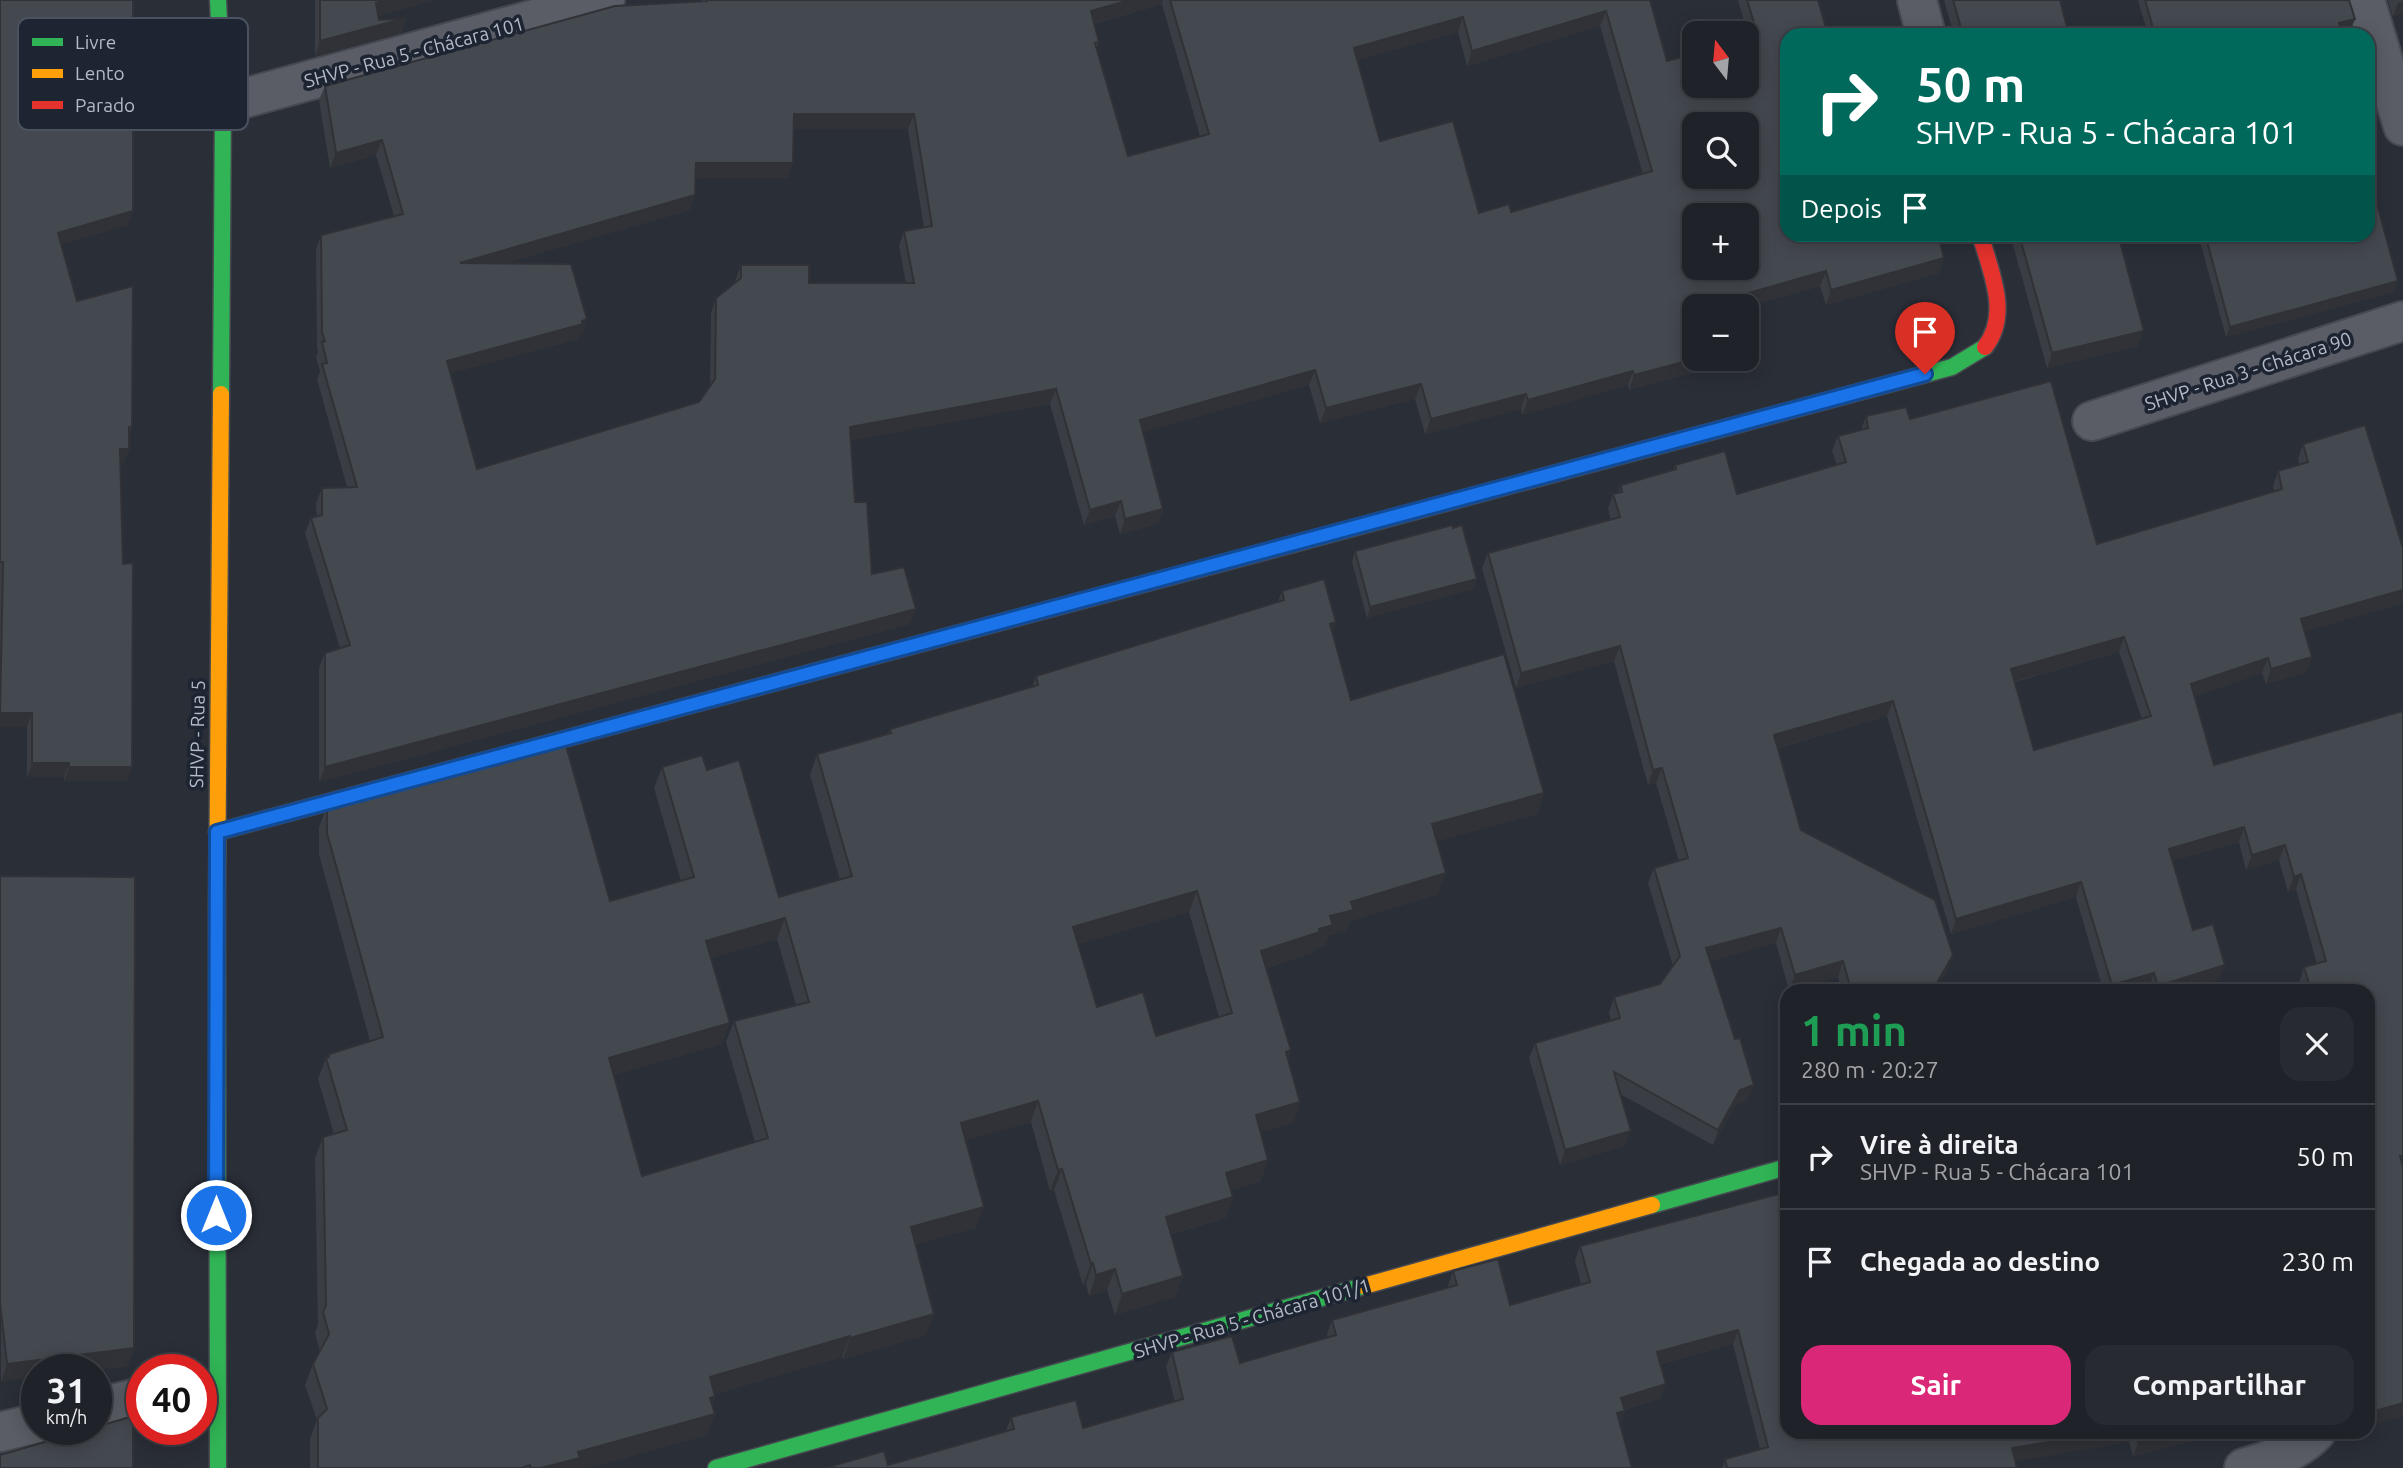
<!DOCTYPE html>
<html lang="pt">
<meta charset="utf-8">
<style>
:root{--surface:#202229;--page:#282a31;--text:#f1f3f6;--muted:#a2a4a8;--line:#3d3f46;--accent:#db2777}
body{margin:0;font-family:Ubuntu,sans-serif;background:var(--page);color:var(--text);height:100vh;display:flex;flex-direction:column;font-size:26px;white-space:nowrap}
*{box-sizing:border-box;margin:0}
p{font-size:23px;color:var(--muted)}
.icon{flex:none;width:38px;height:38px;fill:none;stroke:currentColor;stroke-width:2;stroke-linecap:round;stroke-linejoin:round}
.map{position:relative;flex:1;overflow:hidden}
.details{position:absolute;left:1780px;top:984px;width:595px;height:455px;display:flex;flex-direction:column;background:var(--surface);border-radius:21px;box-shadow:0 4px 18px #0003,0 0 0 2px var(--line)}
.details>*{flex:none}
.top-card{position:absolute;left:1780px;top:28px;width:595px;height:214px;border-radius:21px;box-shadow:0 4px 18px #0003,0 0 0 2px var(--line);background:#00695c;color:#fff;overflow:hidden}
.needle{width:46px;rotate:344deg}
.controls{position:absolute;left:1682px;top:21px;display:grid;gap:14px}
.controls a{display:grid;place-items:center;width:77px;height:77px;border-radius:14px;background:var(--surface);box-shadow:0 4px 18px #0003,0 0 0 2px var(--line);font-size:35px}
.speed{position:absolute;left:21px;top:1354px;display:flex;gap:14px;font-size:35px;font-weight:700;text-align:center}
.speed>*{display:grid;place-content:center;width:91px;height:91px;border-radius:50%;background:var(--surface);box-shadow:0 4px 18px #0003,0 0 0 2px var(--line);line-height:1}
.speed small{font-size:18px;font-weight:400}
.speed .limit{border:10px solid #d22;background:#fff;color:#111}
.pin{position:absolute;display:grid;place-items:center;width:60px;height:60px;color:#fff;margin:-72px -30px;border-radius:50% 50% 50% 0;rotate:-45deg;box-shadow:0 0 7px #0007}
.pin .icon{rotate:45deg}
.me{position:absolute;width:77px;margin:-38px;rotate:0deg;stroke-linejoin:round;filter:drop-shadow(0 0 5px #0008)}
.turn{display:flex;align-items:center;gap:24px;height:147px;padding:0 21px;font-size:32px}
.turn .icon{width:91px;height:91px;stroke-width:2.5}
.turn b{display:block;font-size:49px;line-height:60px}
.then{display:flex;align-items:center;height:66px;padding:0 21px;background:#0003;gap:14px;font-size:26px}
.round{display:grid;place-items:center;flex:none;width:74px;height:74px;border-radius:21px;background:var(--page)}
.overview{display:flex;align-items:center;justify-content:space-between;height:119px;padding:0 21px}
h1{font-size:42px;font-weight:600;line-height:52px;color:#1e9e55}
.action{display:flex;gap:14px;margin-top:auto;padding:14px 21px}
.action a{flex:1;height:80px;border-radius:21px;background:var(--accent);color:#fff;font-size:28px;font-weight:600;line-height:80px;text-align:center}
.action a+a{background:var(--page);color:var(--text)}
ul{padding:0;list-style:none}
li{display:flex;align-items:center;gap:21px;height:105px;padding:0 21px;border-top:2px solid var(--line)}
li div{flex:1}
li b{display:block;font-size:26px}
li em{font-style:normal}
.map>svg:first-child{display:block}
</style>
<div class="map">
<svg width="2403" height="1468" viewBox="0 0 2403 1468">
<rect width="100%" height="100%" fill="#2a2e37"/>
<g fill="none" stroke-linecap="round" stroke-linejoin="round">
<defs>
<g id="street">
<polyline points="1917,0 1926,35"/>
<polyline points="2365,0 2403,126"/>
<polyline points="223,104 605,0"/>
<polyline points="2092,421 2403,321"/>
<polyline points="96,1408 142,1397"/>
<polyline points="0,1432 37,1423"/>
<path d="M2244,1468C2271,1460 2297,1452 2316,1432"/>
</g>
<g id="fast">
<polyline points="218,0 223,104 221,394"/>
<polyline points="1605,460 1952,367 1985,347"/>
<polyline points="217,832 855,661"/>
<polyline points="217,905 218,1468"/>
<polyline points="1652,1205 1787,1167"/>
<polyline points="716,1468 1364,1286"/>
</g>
<g id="slow">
<polyline points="1293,544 1605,460"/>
<polyline points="217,905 221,394"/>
<polyline points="1364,1286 1652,1205"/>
</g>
<g id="jam">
<path d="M1980,234C1990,270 2011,314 1985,347"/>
<polyline points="855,661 1293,544"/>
</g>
</defs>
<use href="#street" stroke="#464950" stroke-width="42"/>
<use href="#fast" stroke="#464950" stroke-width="19"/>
<use href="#slow" stroke="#464950" stroke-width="19"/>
<use href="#jam" stroke="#464950" stroke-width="19"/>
<use href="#street" stroke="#5a5d65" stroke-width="38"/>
<use href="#fast" stroke="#30b455" stroke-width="16"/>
<use href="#slow" stroke="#ff9f0a" stroke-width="16"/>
<use href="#jam" stroke="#e5322d" stroke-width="16"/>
</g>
<g fill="#3a3e44" fill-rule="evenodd">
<polygon points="0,0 128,225 61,244 77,301 132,427 129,434 129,449 124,463 120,463 127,781 64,781 64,777 27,777 27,727 0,727"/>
<polygon points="315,0 434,0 378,16 379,20 406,18 401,33 315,56"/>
<path d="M701,0H1650L1667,61L1749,38L1738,0H1818L1787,35L1939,273L1826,305L1820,286L1746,307L1694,306V359H1702L1698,371L1629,390L1628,385L1522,415L1521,409L1425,434L1415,399L1320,423L1309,385L1143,432L1163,509L1158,524L1120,534L1115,516L1084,525L1050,404L851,440L855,502L872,574L910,624L319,782V668L325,653L340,648L305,533L311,518L317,517L316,503L322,488L347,487L317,379L320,371L316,357L318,352L317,347L316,250L321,235L394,216L376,155L330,168L319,100L325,86L701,2ZM1162,4L1200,136L1128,156L1097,48L1099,42L1094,24ZM1600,26L1643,174L1511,212L1479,213L1380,141L1357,60L1458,32L1467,66ZM794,129H908L924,228L904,231L899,246L906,283H809L741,265L735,282L716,298L711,313L710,386L699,402L477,469L451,373L578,339L579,335L582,334L587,319L505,263L690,210L696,178H788Z"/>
<polygon points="1944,0 2060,0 2069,35 1954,35"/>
<polygon points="2138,0 2349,0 2351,29 2340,32 2339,35 2148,35"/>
<polygon points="2388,0 2403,0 2393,17"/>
<polygon points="2010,234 2118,234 2138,346 2047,368"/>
<polygon points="2198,234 2368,234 2394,292 2226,337"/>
<path d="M1866,416L1910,419L2097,544L2274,491L2273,487L2278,471L2299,465L2298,459L2303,444L2403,548V603L2305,631L2307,672L2266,684L2262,673L2195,696L2214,765L2403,711L2368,990H2301L2299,983L2304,967L2317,964L2296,889L2288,892L2279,860L2246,870L2239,842L2172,861L2193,930L2219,980L2186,990H2150L2149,988L2141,990H2103L2076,897L1951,934L1887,716L1778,748L1801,830L1953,955L1947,971L1936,990H1842L1838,977L1789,990L1776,943L1710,961L1748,1100L1735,1105L1713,1145L1620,1094L1625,1146L1560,1165L1529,1058L1535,1043L1611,1021L1609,1013L1614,997L1660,984L1673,966L1648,883L1654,868L1679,861L1656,783L1648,785L1614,661L1516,688L1482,568L1488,553L1611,520L1608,509L1613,494L1618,493L1621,485L1673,470L1675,465L1737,494L1837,465L1832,451L1838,436L1861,430ZM2119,652L2142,719L2034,750L2015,682Z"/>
<polygon points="1355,551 1473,589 1367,618 1352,562"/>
<path d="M1282,591L1336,622L1332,633L1351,700L1544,793L1537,814L1437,841L1438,894L1350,921L1346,931L1329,935L1325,946L1314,949L1312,953L1266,968L1291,1050L1288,1059L1293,1123L1260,1132L1261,1181L1231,1190L1226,1218L1171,1234L1183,1276L1175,1297L1115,1315L1107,1290L1089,1296L1086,1284L1083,1285L1054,1190L1050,1191L1031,1122L966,1140L976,1228L916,1244L926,1335L843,1359L842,1357L715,1394V1396L712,1405L707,1435L588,1468H310V1439L317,1420L305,1385L313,1364L320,1351L315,1333L318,1324L315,1158L323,1137L334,1134L318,1079L326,1058H327L329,1054L370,1041L319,854V827L327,806L610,901L681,881L654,788L662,767L707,770L779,897L840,880L810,775L817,754L888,733L890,729L1032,687L1036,676L1278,602ZM1189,912L1219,1017L1156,1036L1097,1007L1078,944ZM777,939L796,1005L734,1021L726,1042L755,1142L642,1176L614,1075L722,1044L711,958Z"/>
<polygon points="0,876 134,1348 128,1366 96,1370 37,1370 1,1382"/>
<polygon points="1787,1192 1787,1432 2228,1432 2133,1456 2129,1442 2015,1461 2017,1468 1722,1468 1725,1459 1760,1449 1733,1344 1661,1364 1661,1398 1624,1410 1620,1424 888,1465 1006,1431 1011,1417 1083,1428 1175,1402 1166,1366 1172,1352 1240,1363 1328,1338 1327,1334 1332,1320 1448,1288 1448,1286 1453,1271 1510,1305 1581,1284 1575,1261 1580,1246"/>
</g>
<g fill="#303237">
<polygon points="387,0 434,0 371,18 376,3"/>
<polygon points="1130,0 1163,0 1162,4 1085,26 1091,11"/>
<polygon points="2403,2 2403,14 2393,17 2398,3"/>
<polygon points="1606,11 1600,26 1467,66 1472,51"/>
<polygon points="1463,17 1458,32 1348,63 1354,48"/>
<polygon points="406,18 401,33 315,56 320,41"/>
<polygon points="2355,19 2351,29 2340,32 2339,35 2325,35 2339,23"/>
<polygon points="794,114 914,114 908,129 789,129"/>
<polygon points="382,140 376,155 330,168 336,153"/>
<polygon points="696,163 793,163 788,178 690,178"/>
<polygon points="695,195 690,210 454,278 460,263"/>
<polygon points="133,211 128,225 53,247 58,233"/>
<polygon points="1944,258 1939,273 1826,305 1831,290"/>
<polygon points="1826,271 1820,286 1746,307 1703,306"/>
<polygon points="2398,281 2394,292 2226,337 2230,327"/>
<polygon points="1694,309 1694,322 1684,325 1690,310"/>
<polygon points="587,319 582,334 579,335 578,339 442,376 447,361"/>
<polygon points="2144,331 2138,346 2047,368 2052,353"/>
<polygon points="1695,359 1702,359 1698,371 1629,390 1634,375"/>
<polygon points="1315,370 1309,385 1134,435 1140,420"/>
<polygon points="1633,371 1628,385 1522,415 1528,400"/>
<polygon points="1421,384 1415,399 1320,423 1326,408"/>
<polygon points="1056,389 1050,404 845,442 850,427"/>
<polygon points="1526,394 1521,409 1425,434 1431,419"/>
<polygon points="120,449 129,449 124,463 115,463"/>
<polygon points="1121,501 1115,516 1084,525 1090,510"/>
<polygon points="1163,509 1158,524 1120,534 1125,519"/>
<polygon points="1477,579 1473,589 1367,618 1370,607"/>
<polygon points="2403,590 2403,603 2296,634 2301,619"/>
<polygon points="916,609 910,624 319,782 325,767"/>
<polygon points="1336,622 1329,643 1330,624"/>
<polygon points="2124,637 2119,652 2005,684 2011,669"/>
<polygon points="1620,646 1614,661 1516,688 1521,673"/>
<polygon points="2312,657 2307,672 2266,684 2271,669"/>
<polygon points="2268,658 2262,673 2186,699 2191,684"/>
<polygon points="1893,701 1887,716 1769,750 1774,735"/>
<polygon points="0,713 32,713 27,727 0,727"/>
<polygon points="32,763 69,763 64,777 27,777"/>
<polygon points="69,767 132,767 127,781 64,781"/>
<polygon points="1662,768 1656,783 1648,785 1653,770"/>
<polygon points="1544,793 1537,814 1424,845 1432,824"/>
<polygon points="2244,827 2239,842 2163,864 2169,849"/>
<polygon points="2285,845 2279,860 2246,870 2252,855"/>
<polygon points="1446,873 1438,894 1350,921 1346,931 1329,935 1325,946 1314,949 1312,953 1253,972 1261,951 1319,929 1330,916 1351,902"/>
<polygon points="2301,874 2296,889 2288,892 2294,877"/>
<polygon points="2081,882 2076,897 1951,934 1956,919"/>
<polygon points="1197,891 1189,912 1065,948 1073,927"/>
<polygon points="785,918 777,939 698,962 706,941"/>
<polygon points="1781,928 1776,943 1700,964 1706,948"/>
<polygon points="1953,955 1947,971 1936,990 1933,990"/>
<polygon points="1843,961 1838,977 1789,990 1795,975"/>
<polygon points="2225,965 2219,980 2186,990 2156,990 2158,986"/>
<polygon points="2154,973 2149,988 2141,990 2110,990 2112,985"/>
<polygon points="730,1023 722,1044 601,1079 609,1058"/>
<polygon points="1291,1050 1284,1071 1286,1052"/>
<polygon points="1754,1085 1748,1100 1735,1105 1713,1145 1718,1130 1740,1090"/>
<polygon points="1038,1101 1031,1122 954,1144 961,1123"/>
<polygon points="1300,1102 1293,1123 1248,1136 1256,1115"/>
<polygon points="1631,1131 1625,1146 1560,1165 1565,1150"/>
<polygon points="1268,1160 1261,1181 1219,1194 1226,1173"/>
<polygon points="1062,1169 1054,1190 1050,1191 1058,1170"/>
<polygon points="1233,1197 1226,1218 1158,1237 1166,1217"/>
<polygon points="984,1207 976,1228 904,1248 911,1227"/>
<polygon points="1093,1263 1086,1284 1083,1285 1091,1264"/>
<polygon points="1115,1269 1107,1290 1089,1296 1096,1275"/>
<polygon points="1183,1276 1175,1297 1115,1315 1122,1294"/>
<polygon points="934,1314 926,1335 843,1359 850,1338"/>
<polygon points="1738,1330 1733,1344 1652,1366 1657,1352"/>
<polygon points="850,1336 842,1357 702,1398 710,1377"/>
<polygon points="134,1348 128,1366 96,1370 37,1370 37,1378 1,1382 7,1364"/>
<polygon points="1666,1384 1661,1398 1616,1412 1621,1398"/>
<polygon points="715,1396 708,1415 715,1414 707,1435 588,1468 541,1468"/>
<polygon points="2403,1403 2403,1416 2368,1427 2368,1413"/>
<polygon points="1625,1411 1619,1425 1617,1413"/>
<polygon points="2111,1432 2132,1432 2129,1442 2006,1463 2012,1448"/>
<polygon points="2178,1432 2228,1432 2133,1456 2138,1442"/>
</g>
<g fill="#44484f" stroke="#303237" stroke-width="2" fill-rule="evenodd">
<polygon points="0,0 133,0 133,211 58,233 77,301 133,286 132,427 129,427 129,449 120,449 123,564 133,563 132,767 69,767 69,763 32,763 32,713 0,713 3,562 0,562"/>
<polygon points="320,0 387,0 376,3 379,20 406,18 320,41"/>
<path d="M707,0H1130L1091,11L1099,42L1095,43L1128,156L1209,134L1170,0H1650L1667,61L1694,54V86H1746V39L1758,36L1747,0H1818L1828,35H1787V234H1938L1944,258L1831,290L1826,271L1703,306H1694V309L1690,310L1694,325V359H1695L1634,375L1633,371L1528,400L1526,394L1431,419L1421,384L1326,408L1315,370L1140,420L1163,509L1125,519L1121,501L1090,510L1056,389L850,427L855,502H867L872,574L904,567L916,609L325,767V653L350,645L311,518L322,515V488L357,487L322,364L327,363L322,342L325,341L322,332L321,235L403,214L382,140L336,153L325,86L615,6L707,1ZM1606,11L1652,171L1511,212L1509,204L1479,213L1453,121L1380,141L1354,48L1463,17L1472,51ZM794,114H914L932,226L904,231L914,283H809V265H741V278L716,298L715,379L699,402L477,469L447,361L583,324L582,321L587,319L571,264L460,263L695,195L696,163H793ZM1694,124H1746V177H1694ZM1694,215H1746V268H1694Z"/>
<polygon points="1953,0 2060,0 2069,35 1963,35"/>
<polygon points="2145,0 2349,0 2355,19 2339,23 2341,31 2325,35 2155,35"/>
<polygon points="2377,204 2398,281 2230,327 2205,234 2368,234 2368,207"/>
<polygon points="2019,234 2118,234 2144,331 2052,353"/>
<path d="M2051,381L2097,544L2282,489L2278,471L2308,462L2303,444L2365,425L2403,548V590L2301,619L2312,657L2271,669L2268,658L2191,684L2214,765L2403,711V1156H2400L2403,1166V1403L2368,1413V990H2311L2304,967L2326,961L2301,874L2294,877L2285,845L2252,855L2244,827L2169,849L2193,930L2213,924L2225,965L2158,986L2154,973L2112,985L2081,882L1956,919L1893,701L1774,735L1801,830L1935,900L1953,955L1933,990H1851L1843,961L1795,975L1781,928L1706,948L1735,1039L1740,1038L1754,1085L1740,1090L1718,1130L1614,1072L1631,1131L1565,1150L1535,1043L1620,1018L1614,997L1660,984L1680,956L1654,868L1688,858L1662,768L1653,770L1620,646L1521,673L1488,553L1620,517L1613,494L1622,492L1621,485L1676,469L1675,465L1725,451L1737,494L1846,462L1838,436L1868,428L1866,416L1906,407L1910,419ZM2124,637L2151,716L2034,750L2011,669Z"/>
<polygon points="1452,525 1453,528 1462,525 1477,579 1370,607 1355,551"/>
<path d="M1324,579L1336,622L1330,624L1351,700L1504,654L1544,793L1432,824L1446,873L1351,902L1354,910L1330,916L1333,925L1319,929L1320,932L1261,951L1291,1050L1286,1052L1300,1102L1256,1115L1268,1160L1226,1173L1233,1197L1166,1217L1183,1276L1122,1294L1115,1269L1096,1275L1093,1263L1091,1264L1062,1169L1058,1170L1038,1101L961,1123L984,1207L911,1227L934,1314L850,1338V1336L710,1377L715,1396L710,1398L715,1414L578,1452L580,1458L541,1468H531L530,1465L522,1468H318V1418L327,1409L313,1364L329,1334L323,1312L326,1306L323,1137L347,1130L326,1058L329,1057V1054L383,1037L327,833V806L565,742L610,901L694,877L662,767L702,755L707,770L739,760L779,897L852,876L817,754L891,733L890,729L1038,685L1036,676L1284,600L1282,591ZM1197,891L1232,1013L1156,1036L1143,992L1097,1007L1073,927ZM785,918L809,1002L734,1021L768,1138L642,1176L609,1058L730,1023L706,941Z"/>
<polygon points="0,876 135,877 134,1348 7,1364 0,1303"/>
<polygon points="1787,1192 1787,1432 2111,1432 2012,1448 2017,1468 1727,1468 1725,1459 1768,1447 1738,1330 1657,1352 1666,1384 1621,1398 1625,1411 1617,1413 1632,1468 825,1468 884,1451 888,1465 1014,1429 1011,1417 1076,1400 1083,1428 1183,1399 1172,1352 1232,1336 1240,1363 1336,1335 1332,1320 1457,1285 1453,1271 1498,1259 1510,1305 1590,1282 1580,1246"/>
<polygon points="133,1416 133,1468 0,1468 0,1455 87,1430 96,1430 96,1427"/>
<polygon points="2135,1432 2178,1432 2138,1442"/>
</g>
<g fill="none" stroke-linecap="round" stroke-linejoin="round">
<defs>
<polyline id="route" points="216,1215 217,832 1925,374"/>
</defs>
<use href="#route" stroke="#114b97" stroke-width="18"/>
<use href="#route" stroke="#1a73e8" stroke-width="12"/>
</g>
<g text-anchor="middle" stroke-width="7" stroke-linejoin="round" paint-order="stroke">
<g font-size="19" fill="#b4bac8" stroke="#1d2432">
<text transform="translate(414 52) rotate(-15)" y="7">SHVP - Rua 5 - Chácara 101</text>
<text transform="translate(2248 371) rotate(-18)" y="7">SHVP - Rua 3 - Chácara 90</text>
<text transform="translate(197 734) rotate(-89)" y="7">SHVP - Rua 5</text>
<text transform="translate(1252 1318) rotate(-16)" y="7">SHVP - Rua 5 - Chácara 101/1</text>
</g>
</g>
<rect x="18" y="18" width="230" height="112" rx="10" fill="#1d2432" stroke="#4a515f" stroke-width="2"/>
<rect x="32" y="38" width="31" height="8" fill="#30b455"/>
<rect x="32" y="69" width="31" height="9" fill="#ff9f0a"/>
<rect x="32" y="101" width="31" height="8" fill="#e5322d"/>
<g font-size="19" fill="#b4bac8">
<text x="75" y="49">Livre</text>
<text x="75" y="80">Lento</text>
<text x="75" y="112">Parado</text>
</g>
</svg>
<div class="controls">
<a><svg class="needle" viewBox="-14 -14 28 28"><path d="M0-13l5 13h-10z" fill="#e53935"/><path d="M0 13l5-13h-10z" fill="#a2a4a8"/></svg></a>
<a><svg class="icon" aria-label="search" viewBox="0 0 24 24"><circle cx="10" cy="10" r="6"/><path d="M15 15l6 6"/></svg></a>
<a>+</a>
<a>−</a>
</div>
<div class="speed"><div>31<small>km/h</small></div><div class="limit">40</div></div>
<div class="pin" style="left:1925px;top:374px;background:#d93025"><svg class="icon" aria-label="arrive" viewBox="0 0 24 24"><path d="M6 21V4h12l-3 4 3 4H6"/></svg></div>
<svg class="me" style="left:216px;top:1215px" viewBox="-20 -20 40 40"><circle r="17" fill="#1a73e8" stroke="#fff" stroke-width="3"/><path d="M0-11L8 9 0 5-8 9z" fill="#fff"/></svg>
<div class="top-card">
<div class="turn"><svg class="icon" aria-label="right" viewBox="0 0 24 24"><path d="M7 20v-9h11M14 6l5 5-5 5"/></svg><div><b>50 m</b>SHVP - Rua 5 - Chácara 101</div></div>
<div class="then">Depois<svg class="icon" aria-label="arrive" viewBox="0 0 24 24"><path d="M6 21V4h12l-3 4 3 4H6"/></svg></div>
</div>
<section class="details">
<div class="overview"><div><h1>1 min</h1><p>280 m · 20:27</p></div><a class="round"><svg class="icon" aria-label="close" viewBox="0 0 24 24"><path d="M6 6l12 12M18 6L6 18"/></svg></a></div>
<ul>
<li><svg class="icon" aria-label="right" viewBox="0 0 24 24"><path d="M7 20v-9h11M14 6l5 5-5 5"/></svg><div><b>Vire à direita</b><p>SHVP - Rua 5 - Chácara 101</p></div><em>50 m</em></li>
<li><svg class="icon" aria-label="arrive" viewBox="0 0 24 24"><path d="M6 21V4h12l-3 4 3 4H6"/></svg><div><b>Chegada ao destino</b></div><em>230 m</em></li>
</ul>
<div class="action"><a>Sair</a><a>Compartilhar</a></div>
</section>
</div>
